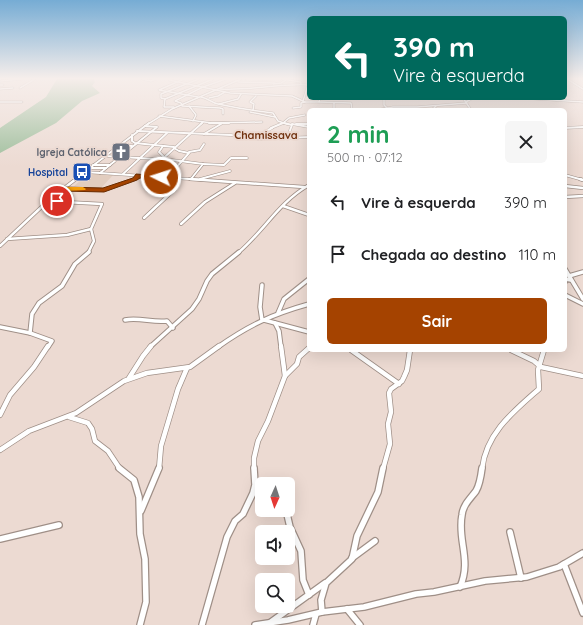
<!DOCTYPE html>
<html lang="pt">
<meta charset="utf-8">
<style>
:root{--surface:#fff;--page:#f6f6f6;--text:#202124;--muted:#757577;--accent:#a54300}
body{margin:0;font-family:Quicksand,sans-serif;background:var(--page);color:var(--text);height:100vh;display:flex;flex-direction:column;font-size:15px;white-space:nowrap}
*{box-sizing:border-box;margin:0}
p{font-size:13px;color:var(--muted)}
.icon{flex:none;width:22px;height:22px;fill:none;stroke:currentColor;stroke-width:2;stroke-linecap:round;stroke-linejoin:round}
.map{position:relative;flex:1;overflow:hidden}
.side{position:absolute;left:307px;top:108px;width:260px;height:244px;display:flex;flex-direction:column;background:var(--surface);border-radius:6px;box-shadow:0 4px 16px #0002}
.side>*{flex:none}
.hud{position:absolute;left:307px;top:16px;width:260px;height:84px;border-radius:6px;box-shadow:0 4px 16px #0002;background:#00695c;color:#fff;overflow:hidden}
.needle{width:26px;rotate:183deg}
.fabs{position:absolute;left:255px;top:477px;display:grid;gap:8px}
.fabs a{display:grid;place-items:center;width:40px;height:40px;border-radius:6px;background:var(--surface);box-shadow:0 4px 16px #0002;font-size:20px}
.pin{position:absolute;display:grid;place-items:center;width:34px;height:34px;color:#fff;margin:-17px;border:2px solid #fff;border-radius:50%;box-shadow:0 1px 4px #0007}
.me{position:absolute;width:44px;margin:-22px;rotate:274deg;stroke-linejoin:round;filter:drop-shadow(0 0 3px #0008)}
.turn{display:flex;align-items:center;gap:14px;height:84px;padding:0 20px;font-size:18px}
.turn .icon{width:52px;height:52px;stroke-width:2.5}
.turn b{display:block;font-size:28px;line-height:34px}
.round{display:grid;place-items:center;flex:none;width:42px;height:42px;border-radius:6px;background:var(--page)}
.headline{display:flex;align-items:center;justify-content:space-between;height:68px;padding:0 20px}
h1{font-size:24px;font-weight:800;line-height:30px;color:#1e9e55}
.primary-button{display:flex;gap:8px;margin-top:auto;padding:8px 20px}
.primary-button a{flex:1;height:46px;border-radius:6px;background:var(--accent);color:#fff;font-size:16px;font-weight:800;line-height:46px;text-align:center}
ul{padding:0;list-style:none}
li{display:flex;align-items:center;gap:12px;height:52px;padding:0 20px}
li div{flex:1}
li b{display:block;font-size:15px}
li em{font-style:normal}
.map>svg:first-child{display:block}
</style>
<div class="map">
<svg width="583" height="625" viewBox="0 0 583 625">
<rect width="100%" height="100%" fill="#ecdad2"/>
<polygon fill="#e2cdbf" points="90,172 114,174 100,189 72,188"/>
<polygon fill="#9cbd9a" points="57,79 94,79 95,82 92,86 100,93 82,101 56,123 0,153 0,128 46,97"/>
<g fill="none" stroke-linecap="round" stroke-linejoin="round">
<defs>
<g id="minor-far5">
<polyline points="142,79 151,81 156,79"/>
<polyline points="171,79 169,80 230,93 292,96 305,102 319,102 320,98"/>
<polyline points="184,79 159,90 198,97"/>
<polyline points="282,79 301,82 301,84"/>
<polyline points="567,79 583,89"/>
<polyline points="246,80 272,79"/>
<polyline points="0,81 22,79"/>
<polyline points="238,82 275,83"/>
<polyline points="273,84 281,83 286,80"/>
<polyline points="0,85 3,85"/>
<polyline points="20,88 35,79"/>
<polyline points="0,89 13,88"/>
<path d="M220,89C250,91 279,83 309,85"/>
<path d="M201,97C208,98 212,103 218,104C237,108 254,111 273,113L278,121L287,124"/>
<polyline points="209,98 218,96 225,92"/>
<polyline points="384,98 384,105 387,108"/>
<polyline points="463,98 471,110"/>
<polyline points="521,98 583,102"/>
<polyline points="165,99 161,98 161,94 199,79"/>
<polyline points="303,101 308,85"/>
<polyline points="0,102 22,102"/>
<polyline points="319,102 351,103 352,110"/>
<polyline points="466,102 473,98"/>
<polyline points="334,103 334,110"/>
<polyline points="219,104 238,99 241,94"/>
<polyline points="182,105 181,103 175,101 203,87 226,79"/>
<polyline points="182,106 220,108 223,109 223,114"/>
<polyline points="189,106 196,115 193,121"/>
<polyline points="174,107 164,107 165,99 213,79"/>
<polyline points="293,108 301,107 301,103 305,102"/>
<polyline points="253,110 254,104 250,102 256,96"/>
<polyline points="377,110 393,107 417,107 467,103"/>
<polyline points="432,110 436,106"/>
<polyline points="250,112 275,117"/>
<polyline points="159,116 212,123 262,122"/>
<polyline points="283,123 289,118 305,115"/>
<polyline points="148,124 172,109 241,79"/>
<polyline points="201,124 203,122"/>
</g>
<g id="minor-far4">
<polyline points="209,123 229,123"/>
<polyline points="284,123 292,125 289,133 292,136"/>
<polyline points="292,124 309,127"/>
<polyline points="296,124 309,124"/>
<polyline points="271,128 283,123"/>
<polyline points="565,128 583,127"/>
<polyline points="137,131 231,135 259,139 309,137"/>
<polyline points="204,134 221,124"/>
<polyline points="132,135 132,141 135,143 174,147"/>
<polyline points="252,139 272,128"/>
<polyline points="163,146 159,152 164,157"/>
<polyline points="116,149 123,146 132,146"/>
<polyline points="189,152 200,150 204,144"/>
<polyline points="105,156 172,160 203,164 191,179"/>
<polyline points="203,164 224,165 231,158 247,158"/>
<polyline points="93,165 110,165"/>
<polyline points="89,168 106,168"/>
<polyline points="85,172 204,180"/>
<polyline points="100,173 157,127 145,126"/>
<polyline points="123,174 167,133"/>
<polyline points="565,175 583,180"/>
<polyline points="144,176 202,123"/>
<polyline points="160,178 165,180"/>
<polyline points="167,178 189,153 179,151 174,148"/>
<polyline points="200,179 230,171"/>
<polyline points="74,180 149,123"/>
<polyline points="132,180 138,176"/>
<polyline points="157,180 159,177"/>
</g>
<g id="minor-far3">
<polyline points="190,179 304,187"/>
<polyline points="580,179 583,180"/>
<polyline points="565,186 583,188"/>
<polyline points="62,189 104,190 135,179"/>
<polyline points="153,189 158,179"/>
<polyline points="565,197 583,196"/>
<polyline points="50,199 64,202 102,204 91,229 94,241 88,253"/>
<polyline points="283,206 309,215"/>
<polyline points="144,218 175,189 173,184 163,179"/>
<polyline points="181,224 205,202 235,183"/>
<polyline points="7,239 67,235 91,229"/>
<polyline points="0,246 50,199 76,179"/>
<path d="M238,253C264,231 279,202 309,185"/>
</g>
<g id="minor-far2">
<polyline points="565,269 583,299"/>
<polyline points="569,276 583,272"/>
<polyline points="565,282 565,279 571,280"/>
<polyline points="262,285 260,307 262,320"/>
<polyline points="565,295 583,304"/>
<polyline points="278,313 284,299 309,279"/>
<path d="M125,320C139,317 153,323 167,321L173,328"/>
<polyline points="264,320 309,332"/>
<polyline points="275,323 279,331 281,347"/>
<polyline points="0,327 30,333 52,341 48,347"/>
<polyline points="30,333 32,314 39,303 62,286 75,264 89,252"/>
<polyline points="150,347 192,309 199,299 207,281 212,274 239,252"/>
<path d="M218,347C249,325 273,314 309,304"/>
</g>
<g id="minor-far1">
<polyline points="281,346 285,376"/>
<polyline points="351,350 399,384"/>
<polyline points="511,350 534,361 541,367 583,376"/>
<polyline points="129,378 143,356 151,346"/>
<polyline points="0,415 10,395 34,367 48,346"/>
<polyline points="69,417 88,423 92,429 95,441 108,451 120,469"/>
<polyline points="0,450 29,431 76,413 124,381 147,373 190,367 219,346"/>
<polyline points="159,469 161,446 178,389 187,368"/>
<polyline points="254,469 254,458 258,441 268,421 285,376 297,364 299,357 309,348"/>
<polyline points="383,469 390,444 388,424 391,412 389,393 391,389 402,381 404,377 407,370 410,350"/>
<path d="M482,469C486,433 514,411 539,389L538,370L544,350"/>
</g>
<g id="minor">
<polyline points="119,468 134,480 139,497 140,534 145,559 146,602 140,625"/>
<polyline points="286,510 290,527 301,551 303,580 309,595"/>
<polyline points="141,511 159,468"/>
<polyline points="510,532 521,578"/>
<polyline points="0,539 59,525"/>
<polyline points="352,558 375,541"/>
<polyline points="564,564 583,613"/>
<path d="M460,587C472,560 457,540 462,515C463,505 470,499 476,491C480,484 481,476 482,468"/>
<polyline points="347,609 360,625"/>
<polyline points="322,612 321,600 326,583 352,559 357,536 378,492 383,468"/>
<polyline points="271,622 325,583"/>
<polyline points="202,625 227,537 235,521 243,514 253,493 255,485 254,468"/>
<polyline points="255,625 288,620 322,612 364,607 416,594 434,592 485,581 527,577 559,567 583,553"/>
<polyline points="313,625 316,614"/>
</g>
</defs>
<use href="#minor-far5" stroke="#9f8f87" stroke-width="2.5"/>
<use href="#minor-far4" stroke="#9f8f87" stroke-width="3"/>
<use href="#minor-far3" stroke="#9f8f87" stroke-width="4"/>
<use href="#minor-far2" stroke="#9f8f87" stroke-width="5.5"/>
<use href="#minor-far1" stroke="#9f8f87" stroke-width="6"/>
<use href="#minor" stroke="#9f8f87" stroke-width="8"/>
<use href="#minor-far5" stroke="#fff" stroke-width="1.5"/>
<use href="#minor-far4" stroke="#fff" stroke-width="2"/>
<use href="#minor-far3" stroke="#fff" stroke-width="2.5"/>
<use href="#minor-far2" stroke="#fff" stroke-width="3.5"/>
<use href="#minor-far1" stroke="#fff" stroke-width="4.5"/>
<use href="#minor" stroke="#fff" stroke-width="5.5"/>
</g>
<linearGradient id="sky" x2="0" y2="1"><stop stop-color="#76acd4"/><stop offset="0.47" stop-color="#f6eeeb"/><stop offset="1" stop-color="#f6eeeb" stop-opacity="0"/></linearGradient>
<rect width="583" height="167" fill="url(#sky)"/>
<polygon fill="#a54300" stroke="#6b2c00" points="136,174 161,176 164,177 161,179 140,178 137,180 104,192 64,191 54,198 60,201 57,203 47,198 62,187 103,188 133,178"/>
<polygon fill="#f59e0b" points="83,187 86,189 85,190 64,191 59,194 56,192 62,187"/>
<defs>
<symbol id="church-square" viewBox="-11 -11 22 22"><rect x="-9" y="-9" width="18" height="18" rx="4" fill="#6b7280" stroke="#ecdad2"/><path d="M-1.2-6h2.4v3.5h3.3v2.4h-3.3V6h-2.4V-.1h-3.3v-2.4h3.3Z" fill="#fff"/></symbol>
<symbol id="bus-square" viewBox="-11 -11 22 22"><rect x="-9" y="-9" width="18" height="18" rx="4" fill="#1a4fb4" stroke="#ecdad2"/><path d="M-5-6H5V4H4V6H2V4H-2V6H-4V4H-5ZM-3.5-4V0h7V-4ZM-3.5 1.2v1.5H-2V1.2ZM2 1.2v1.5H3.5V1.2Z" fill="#fff"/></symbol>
</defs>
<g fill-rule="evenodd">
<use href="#church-square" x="110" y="141" width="22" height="22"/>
<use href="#bus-square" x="71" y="161" width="22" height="22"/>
</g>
<g text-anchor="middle" stroke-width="4" stroke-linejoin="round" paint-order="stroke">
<g font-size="10" font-weight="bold" fill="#5b616d" stroke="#ecdad2" text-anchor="end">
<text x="107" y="156">Igreja Católica</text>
</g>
<g font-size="10" font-weight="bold" fill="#164399" stroke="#ecdad2" text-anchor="end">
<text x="68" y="176">Hospital</text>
</g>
<g font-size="11" font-weight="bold" fill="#71320f" stroke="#ecdad2">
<text x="266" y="139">Chamissava</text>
</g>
</g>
</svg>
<div class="fabs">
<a><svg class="needle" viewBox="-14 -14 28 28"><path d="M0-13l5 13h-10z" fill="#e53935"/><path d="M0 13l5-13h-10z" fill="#757577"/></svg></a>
<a><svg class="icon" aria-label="sound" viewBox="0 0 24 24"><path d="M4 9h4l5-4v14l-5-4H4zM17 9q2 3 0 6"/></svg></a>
<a><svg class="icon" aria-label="search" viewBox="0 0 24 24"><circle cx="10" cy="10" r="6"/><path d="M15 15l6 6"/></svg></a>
</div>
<div class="pin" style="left:57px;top:201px;background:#d93025"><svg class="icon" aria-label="arrive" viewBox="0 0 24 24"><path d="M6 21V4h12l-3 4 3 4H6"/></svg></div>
<svg class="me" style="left:161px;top:177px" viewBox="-20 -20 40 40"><circle r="17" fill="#a54300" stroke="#fff" stroke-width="3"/><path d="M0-11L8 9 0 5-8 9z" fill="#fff"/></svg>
<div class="hud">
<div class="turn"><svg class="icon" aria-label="left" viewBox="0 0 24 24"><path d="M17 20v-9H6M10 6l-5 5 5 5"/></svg><div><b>390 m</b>Vire à esquerda</div></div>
</div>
<section class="side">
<div class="headline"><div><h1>2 min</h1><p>500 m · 07:12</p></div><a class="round"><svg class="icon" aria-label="close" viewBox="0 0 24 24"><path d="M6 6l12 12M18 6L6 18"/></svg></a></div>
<ul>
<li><svg class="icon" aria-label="left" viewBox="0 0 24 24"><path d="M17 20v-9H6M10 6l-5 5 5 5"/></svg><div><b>Vire à esquerda</b></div><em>390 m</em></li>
<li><svg class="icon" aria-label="arrive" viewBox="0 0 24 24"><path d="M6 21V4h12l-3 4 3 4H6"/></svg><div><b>Chegada ao destino</b></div><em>110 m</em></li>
</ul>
<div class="primary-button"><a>Sair</a></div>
</section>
</div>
